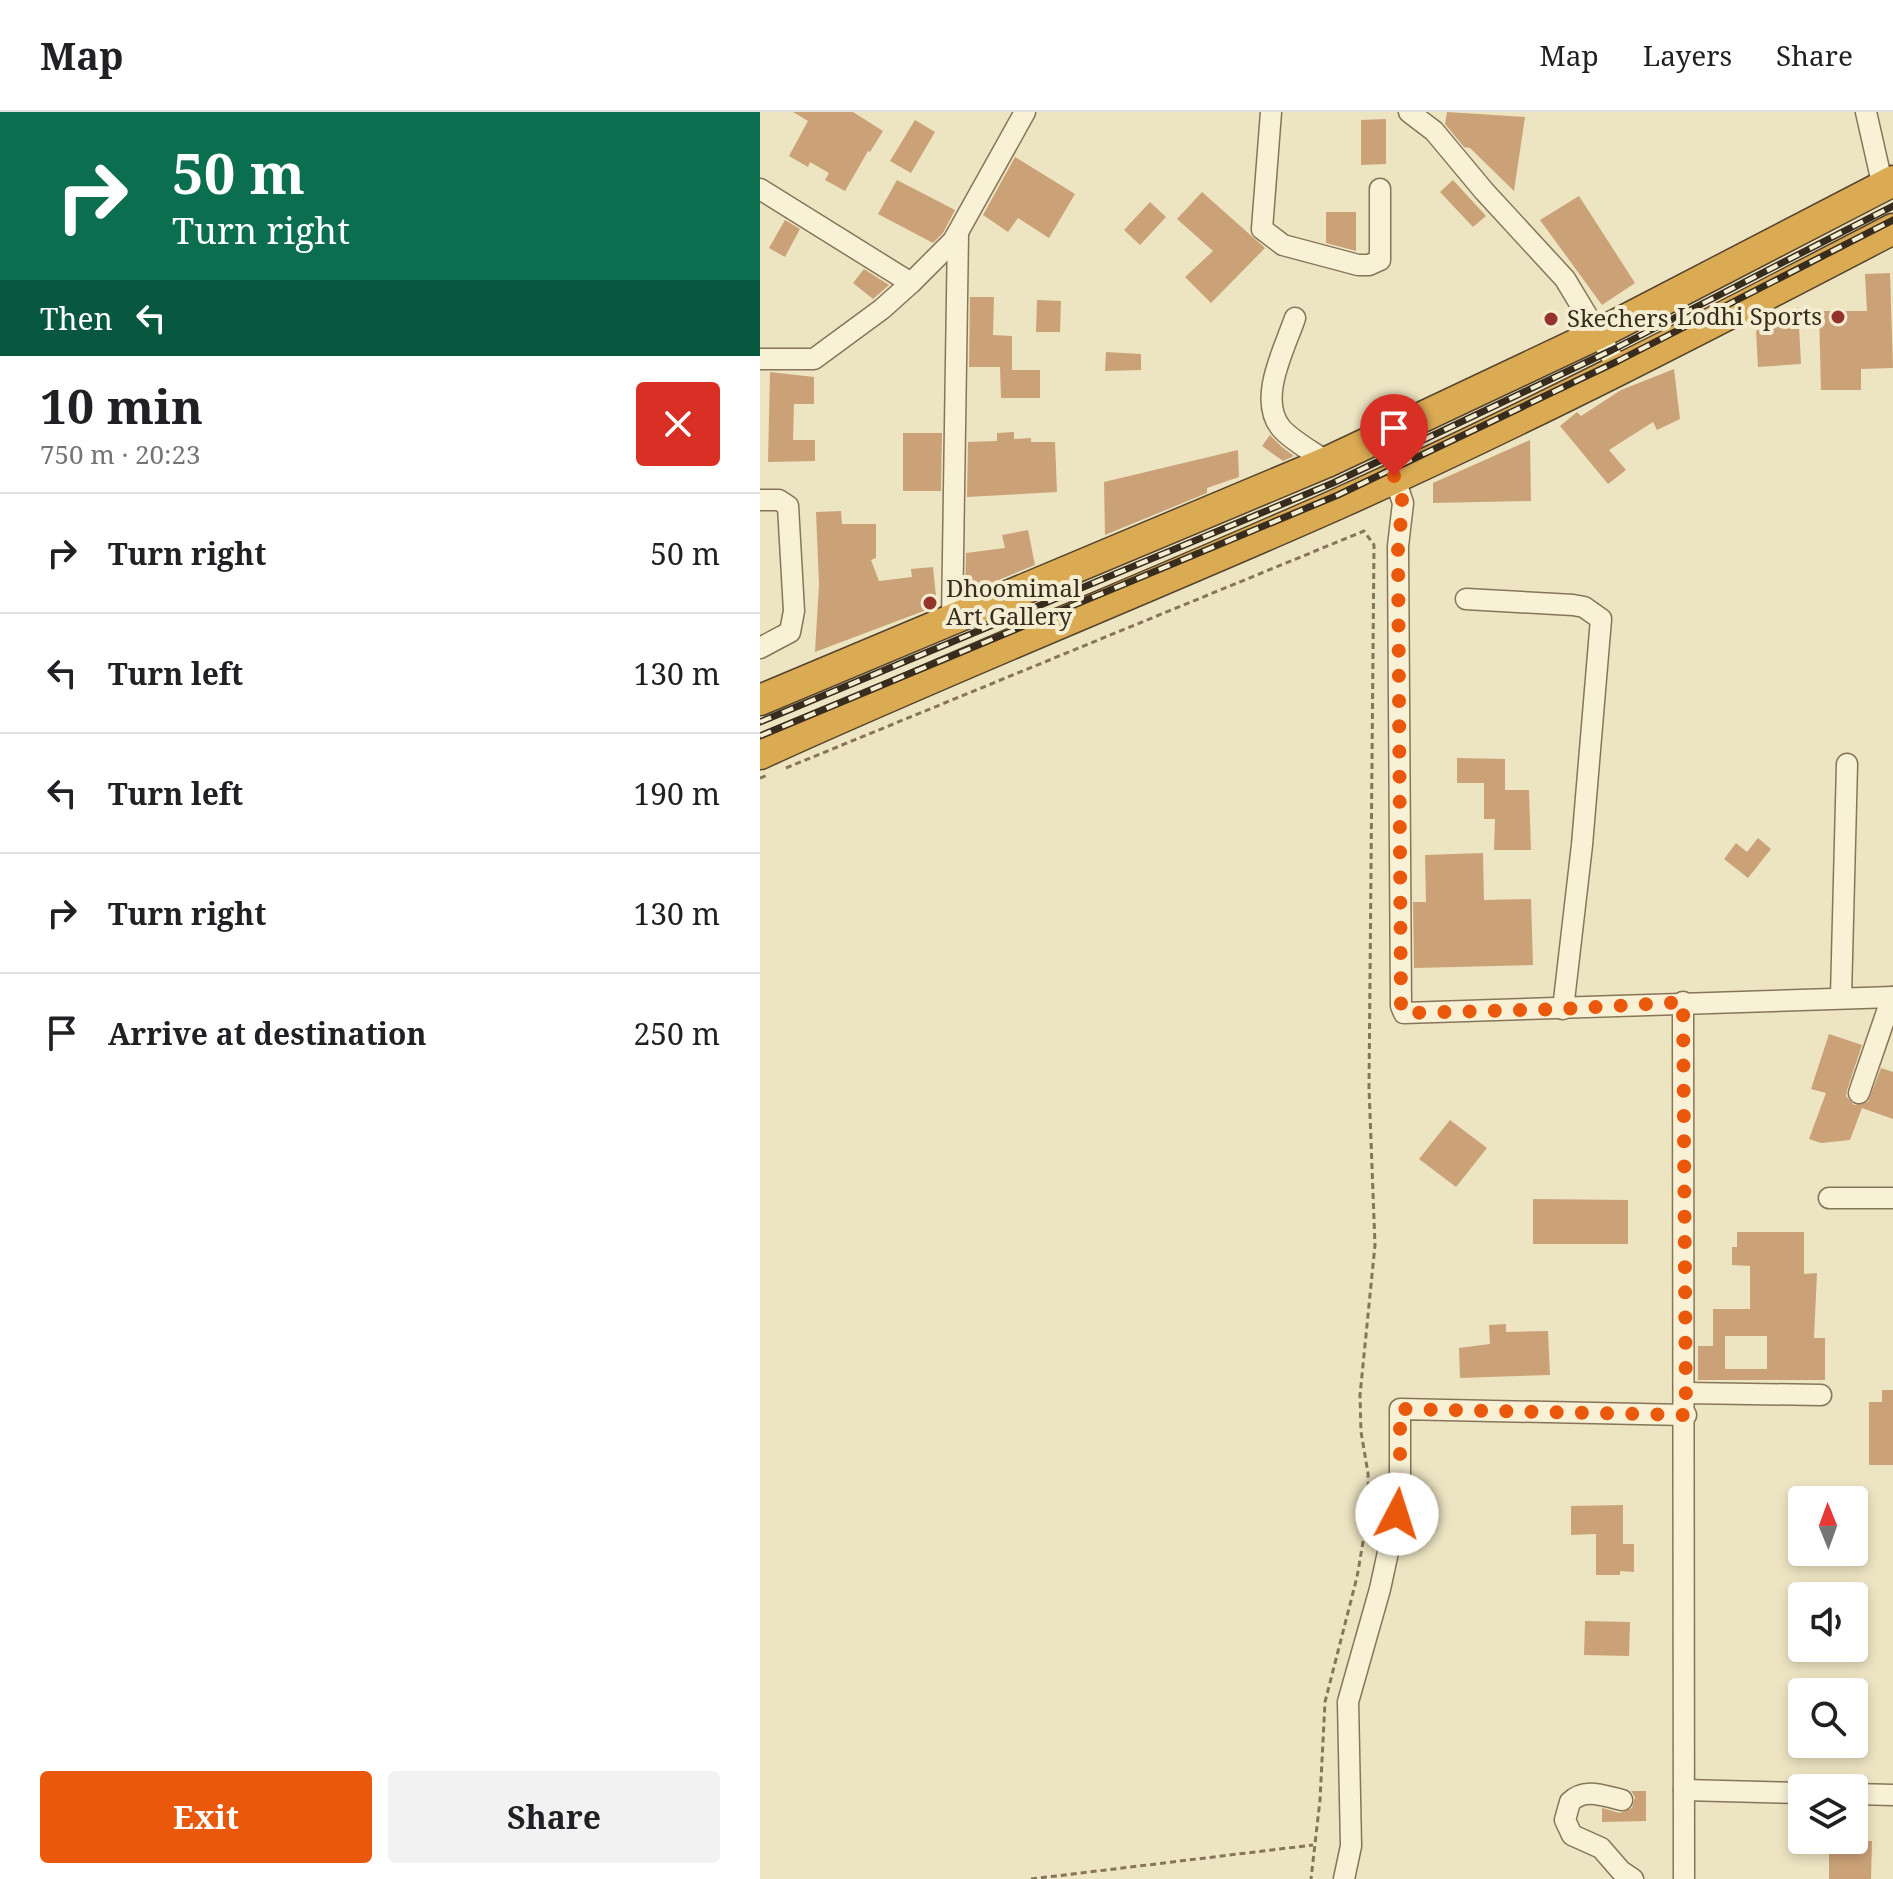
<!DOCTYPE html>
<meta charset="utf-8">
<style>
:root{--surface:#fff;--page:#f2f2f2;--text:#202124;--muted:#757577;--line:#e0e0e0;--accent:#ea580c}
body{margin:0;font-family:"Noto Serif",serif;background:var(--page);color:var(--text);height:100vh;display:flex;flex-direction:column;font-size:30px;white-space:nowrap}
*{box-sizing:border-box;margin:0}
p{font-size:26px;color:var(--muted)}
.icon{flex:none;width:44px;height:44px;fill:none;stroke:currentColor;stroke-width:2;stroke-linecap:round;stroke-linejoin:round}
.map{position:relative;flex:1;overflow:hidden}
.drawer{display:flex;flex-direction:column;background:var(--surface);width:760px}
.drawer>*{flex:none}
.top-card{background:#0b6e4f;color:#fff;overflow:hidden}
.needle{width:52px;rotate:359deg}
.fabs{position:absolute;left:1028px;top:1374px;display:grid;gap:16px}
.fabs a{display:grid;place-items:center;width:80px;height:80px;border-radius:8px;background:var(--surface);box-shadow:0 4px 12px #0003;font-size:40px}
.pin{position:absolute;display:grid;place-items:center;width:68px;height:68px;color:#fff;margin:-82px -34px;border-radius:50% 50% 50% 0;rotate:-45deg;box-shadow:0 0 8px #0007}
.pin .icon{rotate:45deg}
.me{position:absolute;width:88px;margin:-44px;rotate:5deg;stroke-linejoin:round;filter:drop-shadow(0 0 6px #0008)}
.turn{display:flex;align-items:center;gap:28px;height:168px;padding:0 40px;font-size:36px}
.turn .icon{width:104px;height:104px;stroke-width:2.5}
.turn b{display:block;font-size:56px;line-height:68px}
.then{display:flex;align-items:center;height:76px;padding:0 40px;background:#0003;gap:16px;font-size:30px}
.round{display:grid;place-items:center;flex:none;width:84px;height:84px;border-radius:8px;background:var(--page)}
.head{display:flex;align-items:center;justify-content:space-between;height:136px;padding:0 40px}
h1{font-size:48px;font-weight:700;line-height:60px}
.action{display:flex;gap:16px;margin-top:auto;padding:16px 40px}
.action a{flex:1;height:92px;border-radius:8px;background:var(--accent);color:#fff;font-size:32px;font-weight:700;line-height:92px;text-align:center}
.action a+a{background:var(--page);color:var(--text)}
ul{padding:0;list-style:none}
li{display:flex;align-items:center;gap:24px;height:120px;padding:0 40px;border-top:2px solid var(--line)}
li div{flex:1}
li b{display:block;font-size:30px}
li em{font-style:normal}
header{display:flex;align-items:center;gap:48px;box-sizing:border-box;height:112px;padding:0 40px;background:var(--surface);border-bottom:2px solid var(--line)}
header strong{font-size:38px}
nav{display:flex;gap:44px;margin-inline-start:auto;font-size:28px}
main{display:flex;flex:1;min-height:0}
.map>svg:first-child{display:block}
</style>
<header>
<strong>Map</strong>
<nav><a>Map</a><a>Layers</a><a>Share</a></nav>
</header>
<main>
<section class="drawer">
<div class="top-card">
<div class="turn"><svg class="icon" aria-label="right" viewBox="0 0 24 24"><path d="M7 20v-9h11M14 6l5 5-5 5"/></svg><div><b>50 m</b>Turn right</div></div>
<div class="then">Then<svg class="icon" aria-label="left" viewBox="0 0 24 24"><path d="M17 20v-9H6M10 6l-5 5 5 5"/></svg></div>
</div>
<div class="head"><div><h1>10 min</h1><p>750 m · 20:23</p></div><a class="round" style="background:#d93025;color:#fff"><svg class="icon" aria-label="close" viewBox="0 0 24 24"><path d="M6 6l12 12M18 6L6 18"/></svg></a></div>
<ul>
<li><svg class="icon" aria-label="right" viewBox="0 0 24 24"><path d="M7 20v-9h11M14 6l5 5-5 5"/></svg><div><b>Turn right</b></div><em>50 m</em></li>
<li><svg class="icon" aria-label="left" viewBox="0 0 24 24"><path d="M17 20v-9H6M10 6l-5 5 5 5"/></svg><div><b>Turn left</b></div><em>130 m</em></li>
<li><svg class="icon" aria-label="left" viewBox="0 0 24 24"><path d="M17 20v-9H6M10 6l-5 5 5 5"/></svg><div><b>Turn left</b></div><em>190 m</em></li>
<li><svg class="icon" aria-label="right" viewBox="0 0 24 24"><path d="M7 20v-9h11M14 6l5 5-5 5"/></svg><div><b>Turn right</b></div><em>130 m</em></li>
<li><svg class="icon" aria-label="arrive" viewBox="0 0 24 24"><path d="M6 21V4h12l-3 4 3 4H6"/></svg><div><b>Arrive at destination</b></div><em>250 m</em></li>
</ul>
<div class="action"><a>Exit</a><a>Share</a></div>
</section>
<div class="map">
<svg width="1133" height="1767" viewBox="0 0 1133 1767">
<rect width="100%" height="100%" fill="#ede4c2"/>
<g fill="#cba278" fill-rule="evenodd">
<polygon points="33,0 93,0 123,19 110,40 108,39 85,79 65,68 69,61 50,50 48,55 29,44 48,9"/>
<polygon points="687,0 765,5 754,79 710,36 704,35 685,12"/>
<polygon points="626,7 626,52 601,53 601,8"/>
<polygon points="155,8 175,20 151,61 130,49"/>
<polygon points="255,45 315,82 289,126 258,106 248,120 223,103"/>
<polygon points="137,68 195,98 183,121 173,131 118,102"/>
<polygon points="693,68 726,104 713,115 680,80"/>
<polygon points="442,80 505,136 451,191 425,165 453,139 417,107"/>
<polygon points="819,84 875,171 842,193 780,108"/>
<polygon points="390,90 406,105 380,133 364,118"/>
<polygon points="566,100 596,100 596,139 566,131"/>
<polygon points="25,108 40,117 25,145 9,136"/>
<polygon points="104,157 129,173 113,187 93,171"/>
<polygon points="1130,161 1133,256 1101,257 1101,278 1061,278 1059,199 1107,199 1105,162"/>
<polygon points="210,185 234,185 233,223 252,224 252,258 280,258 280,286 241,286 240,255 209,255"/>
<polygon points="277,188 301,189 300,220 276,220"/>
<polygon points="1038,195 1041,252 998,255 996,219"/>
<polygon points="346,240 381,242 381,258 345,259"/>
<polygon points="914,257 920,307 897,318 893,310 849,338 866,358 848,372 800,314 817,300 821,304 861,278"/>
<polygon points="10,260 54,265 54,292 34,292 33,328 55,328 55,349 8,350"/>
<polygon points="254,320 254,327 271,326 271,330 295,330 297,380 207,385 208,330 237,329 237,321"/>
<polygon points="143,321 182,321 181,379 143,379"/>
<polygon points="510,323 522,335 534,344 523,349 502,334"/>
<polygon points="770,328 771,389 673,391 673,371"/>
<polygon points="478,338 479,365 447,376 447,381 345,423 344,370"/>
<polygon points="81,399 82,412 116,412 116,446 111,448 119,469 152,465 151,457 173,455 177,494 55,540 59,472 56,400"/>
<polygon points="268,418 275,453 205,482 206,441 245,436 242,423"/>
<polygon points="697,646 745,647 745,678 769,678 771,738 734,738 735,707 724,707 724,671 697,671"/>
<polygon points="998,726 1011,737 988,766 964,747 976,731 987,740"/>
<polygon points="723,741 724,788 771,787 773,853 654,856 653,790 666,790 665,743"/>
<polygon points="1069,922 1102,933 1087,978 1086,984 1094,993 1108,990 1121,956 1133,960 1133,1007 1102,996 1090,1028 1061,1031 1049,1027 1066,981 1051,977"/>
<polygon points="690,1008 727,1036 696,1075 659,1047"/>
<polygon points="773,1087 868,1088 868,1132 773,1132"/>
<path d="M977,1120H1044V1162L1057,1161L1054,1226H1065V1268H938V1234H953V1197H990V1154L972,1153V1135H977ZM965,1224H1007V1257H965Z"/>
<polygon points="746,1212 746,1220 788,1219 790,1263 700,1266 699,1236 730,1232 729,1213"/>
<polygon points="1122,1278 1133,1278 1133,1353 1109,1353 1109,1290 1122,1290"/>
<polygon points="863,1393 863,1432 874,1432 874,1460 860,1459 860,1463 836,1463 836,1422 811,1423 811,1394"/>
<polygon points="825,1509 870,1510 869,1544 824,1543"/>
<polygon points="871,1679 886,1679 886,1709 842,1710 842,1696 860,1701 872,1696 875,1685"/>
<polygon points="1069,1728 1112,1729 1111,1767 1069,1767"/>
</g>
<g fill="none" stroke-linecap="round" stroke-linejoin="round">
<defs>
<g id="minor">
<polyline points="511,0 502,117 523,133 598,153 609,153 620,148 620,77"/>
<polyline points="649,0 674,19 724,79 805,167 861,260"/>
<polyline points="1106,0 1123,75"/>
<polyline points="0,77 151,171"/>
<path d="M535,206C525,236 497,287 521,316C532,329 552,339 567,350"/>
<polyline points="0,247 54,247 122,197 151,171 193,129 265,0"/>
<polyline points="634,364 643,391 638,434 641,894 644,901 1133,885"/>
<polyline points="0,388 19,388 28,394 34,499 30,520 0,536"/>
<polyline points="706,487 813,493 824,495 841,507 822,733 803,897"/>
<polyline points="192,509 198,121"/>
<polyline points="1081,884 1087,652"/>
<polyline points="923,890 924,1767"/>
<polyline points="1099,981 1132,885"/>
<polyline points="1069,1086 1133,1086"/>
<polyline points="926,1281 1061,1283"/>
<polyline points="924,1678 1042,1681"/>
<polyline points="1094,1682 1133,1683"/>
<path d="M862,1688C844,1684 825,1675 810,1690L805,1708L812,1723L841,1736L861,1759L873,1767"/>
<polyline points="584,1767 591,1734 588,1590 620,1477 640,1385 640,1297 926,1303"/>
</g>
<g id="highway">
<polyline points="0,588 567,350 838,222 1133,69"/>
<path d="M0,642C192,554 389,476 582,390C769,306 951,212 1133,117"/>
</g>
</defs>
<use href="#minor" stroke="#877559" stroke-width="23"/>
<use href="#highway" stroke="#54432e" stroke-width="33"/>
<g stroke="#877559" stroke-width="3" stroke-dasharray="6 4" stroke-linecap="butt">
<polyline points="26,656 604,419 614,433 609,976 615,1133 600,1283 601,1320 608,1361 609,1395 597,1465 565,1590 560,1688 551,1767"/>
<polyline points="0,666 8,663"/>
<polyline points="271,1767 553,1733"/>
</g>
<use href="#minor" stroke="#f8f1d5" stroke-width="20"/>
<use href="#highway" stroke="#dbab53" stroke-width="30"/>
<defs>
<g id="rail">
<polyline points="0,610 573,371 852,238 1133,94"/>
<polyline points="0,624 578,383 858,249 1133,108"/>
</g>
</defs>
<use href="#rail" stroke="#372c1d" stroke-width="7"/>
<use href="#rail" stroke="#f5edd1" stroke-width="4" stroke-dasharray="12" stroke-linecap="butt"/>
</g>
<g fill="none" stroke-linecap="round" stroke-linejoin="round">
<polyline stroke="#ea580c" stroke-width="14" stroke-dasharray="0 25.2" points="634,364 643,391 638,434 641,897 646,901 803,897 923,890 926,1303 640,1297 640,1385 637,1402"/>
</g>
<g fill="#94332b" stroke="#f5edd1" stroke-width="3">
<circle cx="1078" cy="205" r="8"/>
<circle cx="791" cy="207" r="8"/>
<circle cx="170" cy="491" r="8"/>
</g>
<g text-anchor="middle" stroke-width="8" stroke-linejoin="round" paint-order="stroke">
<g font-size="24" fill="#372c1d" stroke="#f5edd1" text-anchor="start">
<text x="1062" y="213" text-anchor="end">Lodhi Sports</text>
<text x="807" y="215">Skechers</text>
<text x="186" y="485">Dhoomimal<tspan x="186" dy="28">Art Gallery</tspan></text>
</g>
</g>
</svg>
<div class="fabs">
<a><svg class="needle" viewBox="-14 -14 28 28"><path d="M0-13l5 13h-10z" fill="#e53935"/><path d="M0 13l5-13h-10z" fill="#757577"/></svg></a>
<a><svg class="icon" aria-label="sound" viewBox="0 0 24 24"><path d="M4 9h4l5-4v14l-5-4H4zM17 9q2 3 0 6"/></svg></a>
<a><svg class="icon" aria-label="search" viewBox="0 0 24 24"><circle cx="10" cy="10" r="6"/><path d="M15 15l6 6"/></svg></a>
<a><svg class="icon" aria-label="layers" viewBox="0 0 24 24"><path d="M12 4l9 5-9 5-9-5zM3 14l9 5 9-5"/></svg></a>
</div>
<div class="pin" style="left:634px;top:364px;background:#d93025"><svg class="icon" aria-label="arrive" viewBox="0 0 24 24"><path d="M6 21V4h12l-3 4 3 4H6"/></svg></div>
<svg class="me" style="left:637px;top:1402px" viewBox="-20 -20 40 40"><circle r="19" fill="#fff"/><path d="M0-13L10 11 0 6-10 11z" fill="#ea580c"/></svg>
</div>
</main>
